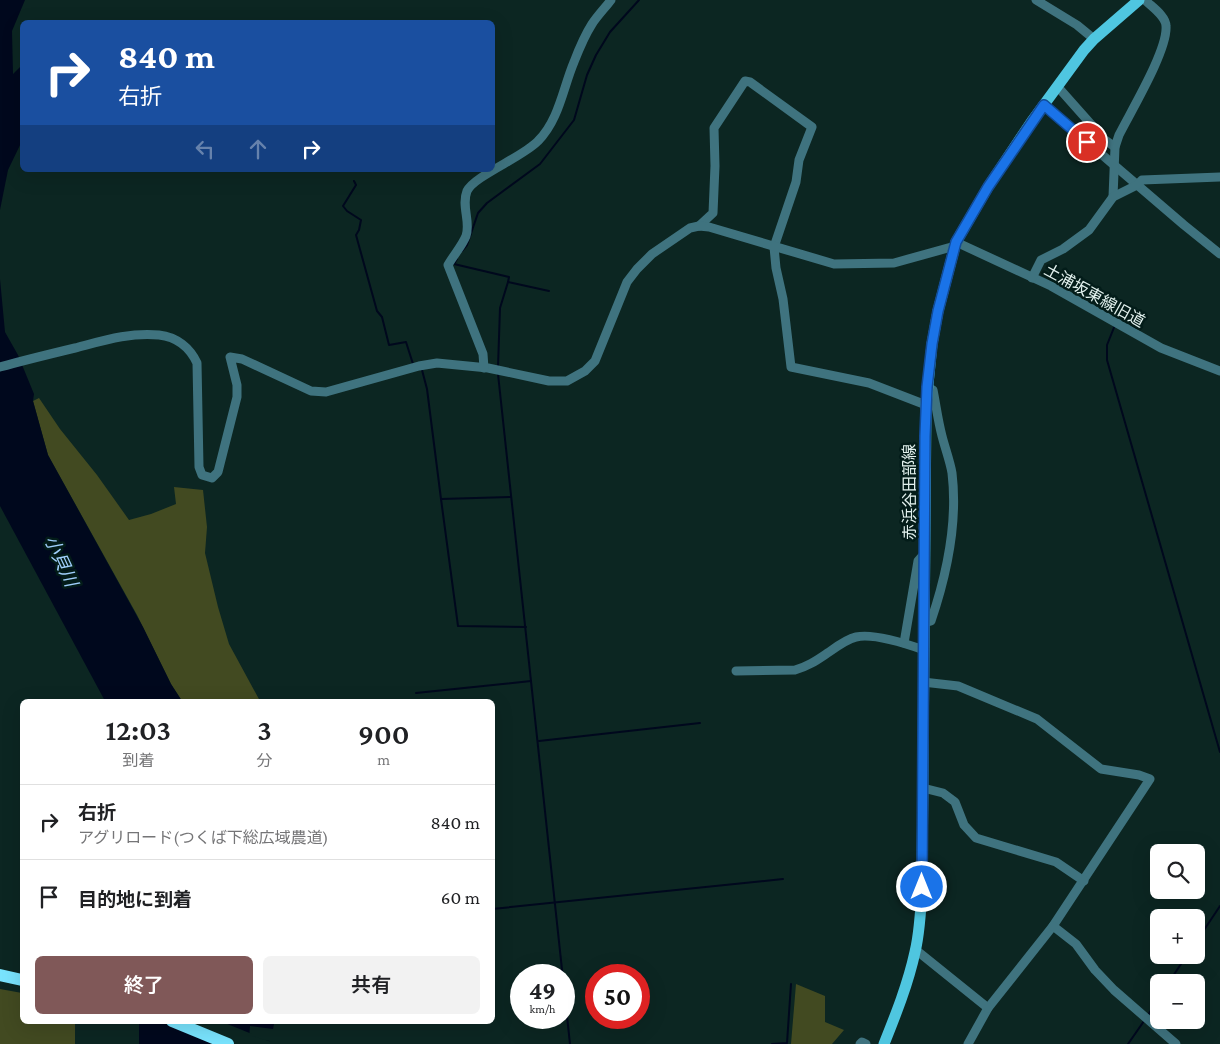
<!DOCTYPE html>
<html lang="ja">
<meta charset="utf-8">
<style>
:root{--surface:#fff;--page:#f2f2f2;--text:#202124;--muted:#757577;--line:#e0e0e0;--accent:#805858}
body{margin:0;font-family:"Crimson Pro","Noto Sans JP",serif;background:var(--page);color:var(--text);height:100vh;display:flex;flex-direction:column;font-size:19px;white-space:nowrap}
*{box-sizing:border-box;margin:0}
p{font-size:16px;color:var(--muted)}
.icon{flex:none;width:28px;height:28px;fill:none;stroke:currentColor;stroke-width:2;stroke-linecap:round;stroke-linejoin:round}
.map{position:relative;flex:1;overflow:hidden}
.sheet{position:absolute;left:20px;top:699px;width:475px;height:325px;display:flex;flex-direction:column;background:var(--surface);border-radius:8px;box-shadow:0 5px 20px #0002}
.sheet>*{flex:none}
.banner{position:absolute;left:20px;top:20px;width:475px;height:152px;border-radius:8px;box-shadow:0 5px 20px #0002;background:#1a4fa0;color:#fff;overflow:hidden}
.buttons{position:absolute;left:1150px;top:844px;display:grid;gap:10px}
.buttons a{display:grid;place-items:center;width:55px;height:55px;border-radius:8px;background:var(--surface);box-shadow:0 5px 20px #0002;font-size:25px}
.speed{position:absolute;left:510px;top:964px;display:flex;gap:10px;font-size:25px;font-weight:700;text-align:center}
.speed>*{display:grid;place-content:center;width:65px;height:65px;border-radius:50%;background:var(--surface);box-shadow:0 5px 20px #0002;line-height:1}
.speed small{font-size:12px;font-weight:400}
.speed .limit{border:8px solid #d22;background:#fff;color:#111}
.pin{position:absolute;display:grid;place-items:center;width:42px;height:42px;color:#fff;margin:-21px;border:2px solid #fff;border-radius:50%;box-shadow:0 1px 5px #0007}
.me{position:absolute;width:55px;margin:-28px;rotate:0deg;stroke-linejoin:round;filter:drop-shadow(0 0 4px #0008)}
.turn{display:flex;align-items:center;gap:18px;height:105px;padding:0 15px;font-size:22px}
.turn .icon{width:65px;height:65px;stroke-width:2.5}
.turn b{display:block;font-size:35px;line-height:42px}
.lanes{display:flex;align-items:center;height:48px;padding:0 15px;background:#0003;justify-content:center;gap:25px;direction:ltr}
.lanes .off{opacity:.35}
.eta{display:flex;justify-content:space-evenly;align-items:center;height:85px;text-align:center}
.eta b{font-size:30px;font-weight:600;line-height:35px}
.action{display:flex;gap:10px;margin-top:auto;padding:10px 15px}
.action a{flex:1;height:58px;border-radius:8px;background:var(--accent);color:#fff;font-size:20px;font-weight:600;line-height:58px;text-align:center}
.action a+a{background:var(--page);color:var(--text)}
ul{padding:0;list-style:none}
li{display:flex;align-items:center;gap:15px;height:75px;padding:0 15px;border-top:1px solid var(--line)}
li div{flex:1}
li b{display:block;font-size:19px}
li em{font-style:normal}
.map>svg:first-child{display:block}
</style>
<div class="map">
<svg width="1220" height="1044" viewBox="0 0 1220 1044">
<rect width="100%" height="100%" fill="#0c2622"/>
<g fill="#424a21">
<polygon points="39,398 60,429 97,475 129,520 151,514 176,504 174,487 203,490 207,527 205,553 218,607 229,644 260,701 182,701 171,684 137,615 48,455 33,401"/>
<polygon points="796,984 825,996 825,1022 844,1030 832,1044 791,1044"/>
<polygon points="0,989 22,993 22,1021 75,1021 75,1044 0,1044"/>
</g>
<g fill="#00081d">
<polygon points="0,0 25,0 12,31 13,74 22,65 22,141 8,170 0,210"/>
<polygon points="0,279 5,332 18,355 34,394 33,401 48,455 143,627 171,684 182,701 105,701 0,506"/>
<polygon points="139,1021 272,1021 274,1024 273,1029 250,1026 249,1038 270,1041 269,1044 139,1044"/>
</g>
<polygon fill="#0c2622" points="158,1021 220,1021 252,1034 252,1036 272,1042 272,1044 216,1044"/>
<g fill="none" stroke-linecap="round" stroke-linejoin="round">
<g stroke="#00081d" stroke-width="2">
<polyline points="354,181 356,185 343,206 347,211 361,220 359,230 356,235 377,311 382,317 389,345 406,342 413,364"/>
<polyline points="462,251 467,245 478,213 487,203 540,164 574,120 587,75 596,55 610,32 639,0"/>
<polyline points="457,259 454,264 509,277 508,282"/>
<polyline points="1117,321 1121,314"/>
<polyline points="1115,325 1107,345 1107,360 1220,752"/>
<polyline points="498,367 500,308 508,282 549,291"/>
<polyline points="422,370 427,389 441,499 511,497"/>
<polyline points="498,374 570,1044"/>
<polyline points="441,499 458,626 526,627"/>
<polyline points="416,693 531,681"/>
<polyline points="539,741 700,723"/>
<polyline points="492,909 783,879"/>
<polyline points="1196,942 1220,906"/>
<polyline points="1169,982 1187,955"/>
<polyline points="1148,1015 1159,998"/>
<polyline points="772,1044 787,1043 791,984"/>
<polyline points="1128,1044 1144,1021"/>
</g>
<g stroke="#3f737f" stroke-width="9">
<polyline points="1036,0 1077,25 1094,39"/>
<polyline points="1057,86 1105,140 1115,147"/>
<polyline points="1044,105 1184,225 1220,254"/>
<path d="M1113,197L1115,147L1119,135C1131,111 1168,50 1166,26C1166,16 1152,7 1145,0"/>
<polyline points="699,226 713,213 715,166 714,128 745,81 750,82 812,127 799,160 796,182 774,247 776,268 783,299 791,367 869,383 926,405"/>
<polyline points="956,242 1051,286 1161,348 1220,371"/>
<polyline points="1032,278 1041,260 1063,249 1089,230 1113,197 1137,185 1142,180 1220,177"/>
<path d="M0,367C25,360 50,354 75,348C102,341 130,332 159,335C177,337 190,348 197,363L199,467L202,475L212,478L218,472L237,397V385L230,357L242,359L311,391L326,392L419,366L437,363L488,368L549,381H567L585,371L595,361L627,282L637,269L652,254L690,228L699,226L709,227L834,264L894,263L955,246"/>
<path d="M484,368L483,354L448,265C453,256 462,246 466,236C471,222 461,206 467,191C474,176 523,157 538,141C559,120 563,88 574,62C579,49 585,35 592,24C598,15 605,8 611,0"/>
<path d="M924,623L931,621C947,574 958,523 952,473C950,461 945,448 942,436C938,421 936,405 933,390L927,387"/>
<polyline points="904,643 918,561 925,553"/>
<path d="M736,671L795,670C809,666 817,660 829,652C836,647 847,639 856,637C873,633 907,644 924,650"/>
<polyline points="923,682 958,686 1037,719 1101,769 1139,775 1150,779 1053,926 988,1008 968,1044"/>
<polyline points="923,788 943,793 955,802 964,825 976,838 1056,862 1084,881"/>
<polyline points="1053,926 1076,944 1095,970 1114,990 1176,1044"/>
<polyline points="916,950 988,1008"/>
<polyline points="860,1044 862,1042 866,1044"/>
</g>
<path stroke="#4fc6e0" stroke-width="11" d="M884,1044C896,1014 908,984 915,952C920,931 921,909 922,887L926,405L932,344L938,311L956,242L988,187L1032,121L1084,50L1094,39L1139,0"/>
<g stroke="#79e3fd" stroke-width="12">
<polyline points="0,975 22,980"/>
<polyline points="172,1021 228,1044"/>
</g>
</g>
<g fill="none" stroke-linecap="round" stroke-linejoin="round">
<defs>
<polyline id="route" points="922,887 925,436 927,387 932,344 938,311 956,242 988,187 1044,105 1087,142"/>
</defs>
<use href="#route" stroke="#114b97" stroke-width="12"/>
<use href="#route" stroke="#1a73e8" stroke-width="9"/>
</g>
<g text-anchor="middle" stroke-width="5" stroke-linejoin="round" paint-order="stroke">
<g font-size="16" fill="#e2f1ee" stroke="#031c19">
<text transform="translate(1095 295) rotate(29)" y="6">土浦坂東線旧道</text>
<text transform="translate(909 492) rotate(-90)" y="6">赤浜谷田部線</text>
</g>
<g font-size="18" font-style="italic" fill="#9fcefb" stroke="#031c19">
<text transform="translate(61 561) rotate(65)" y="6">小貝川</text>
</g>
</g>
</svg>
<div class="buttons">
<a><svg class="icon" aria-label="search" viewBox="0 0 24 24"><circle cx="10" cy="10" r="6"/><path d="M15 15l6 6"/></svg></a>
<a>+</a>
<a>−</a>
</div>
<div class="speed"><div>49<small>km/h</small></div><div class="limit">50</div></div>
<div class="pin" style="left:1087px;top:142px;background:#d93025"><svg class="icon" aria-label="arrive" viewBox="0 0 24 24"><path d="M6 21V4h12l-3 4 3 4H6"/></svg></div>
<svg class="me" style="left:922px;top:887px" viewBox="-20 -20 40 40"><circle r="17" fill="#1a73e8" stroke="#fff" stroke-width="3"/><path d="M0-11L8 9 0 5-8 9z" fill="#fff"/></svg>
<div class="banner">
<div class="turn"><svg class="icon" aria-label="right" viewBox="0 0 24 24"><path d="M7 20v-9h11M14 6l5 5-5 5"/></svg><div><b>840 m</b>右折</div></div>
<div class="lanes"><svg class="icon off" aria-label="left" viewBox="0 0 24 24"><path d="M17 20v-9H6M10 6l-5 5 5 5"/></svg><svg class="icon off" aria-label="ahead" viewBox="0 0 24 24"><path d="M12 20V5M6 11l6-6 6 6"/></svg><svg class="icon" aria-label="right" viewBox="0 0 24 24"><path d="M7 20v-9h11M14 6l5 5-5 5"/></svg></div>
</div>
<section class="sheet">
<div class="eta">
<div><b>12:03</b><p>到着</p></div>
<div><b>3</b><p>分</p></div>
<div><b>900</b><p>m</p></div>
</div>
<ul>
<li><svg class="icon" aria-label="right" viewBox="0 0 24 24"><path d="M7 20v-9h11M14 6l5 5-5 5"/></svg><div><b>右折</b><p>アグリロード(つくば下総広域農道)</p></div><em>840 m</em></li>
<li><svg class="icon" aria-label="arrive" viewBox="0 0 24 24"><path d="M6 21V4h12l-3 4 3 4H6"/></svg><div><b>目的地に到着</b></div><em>60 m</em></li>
</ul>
<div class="action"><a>終了</a><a>共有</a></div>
</section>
</div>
